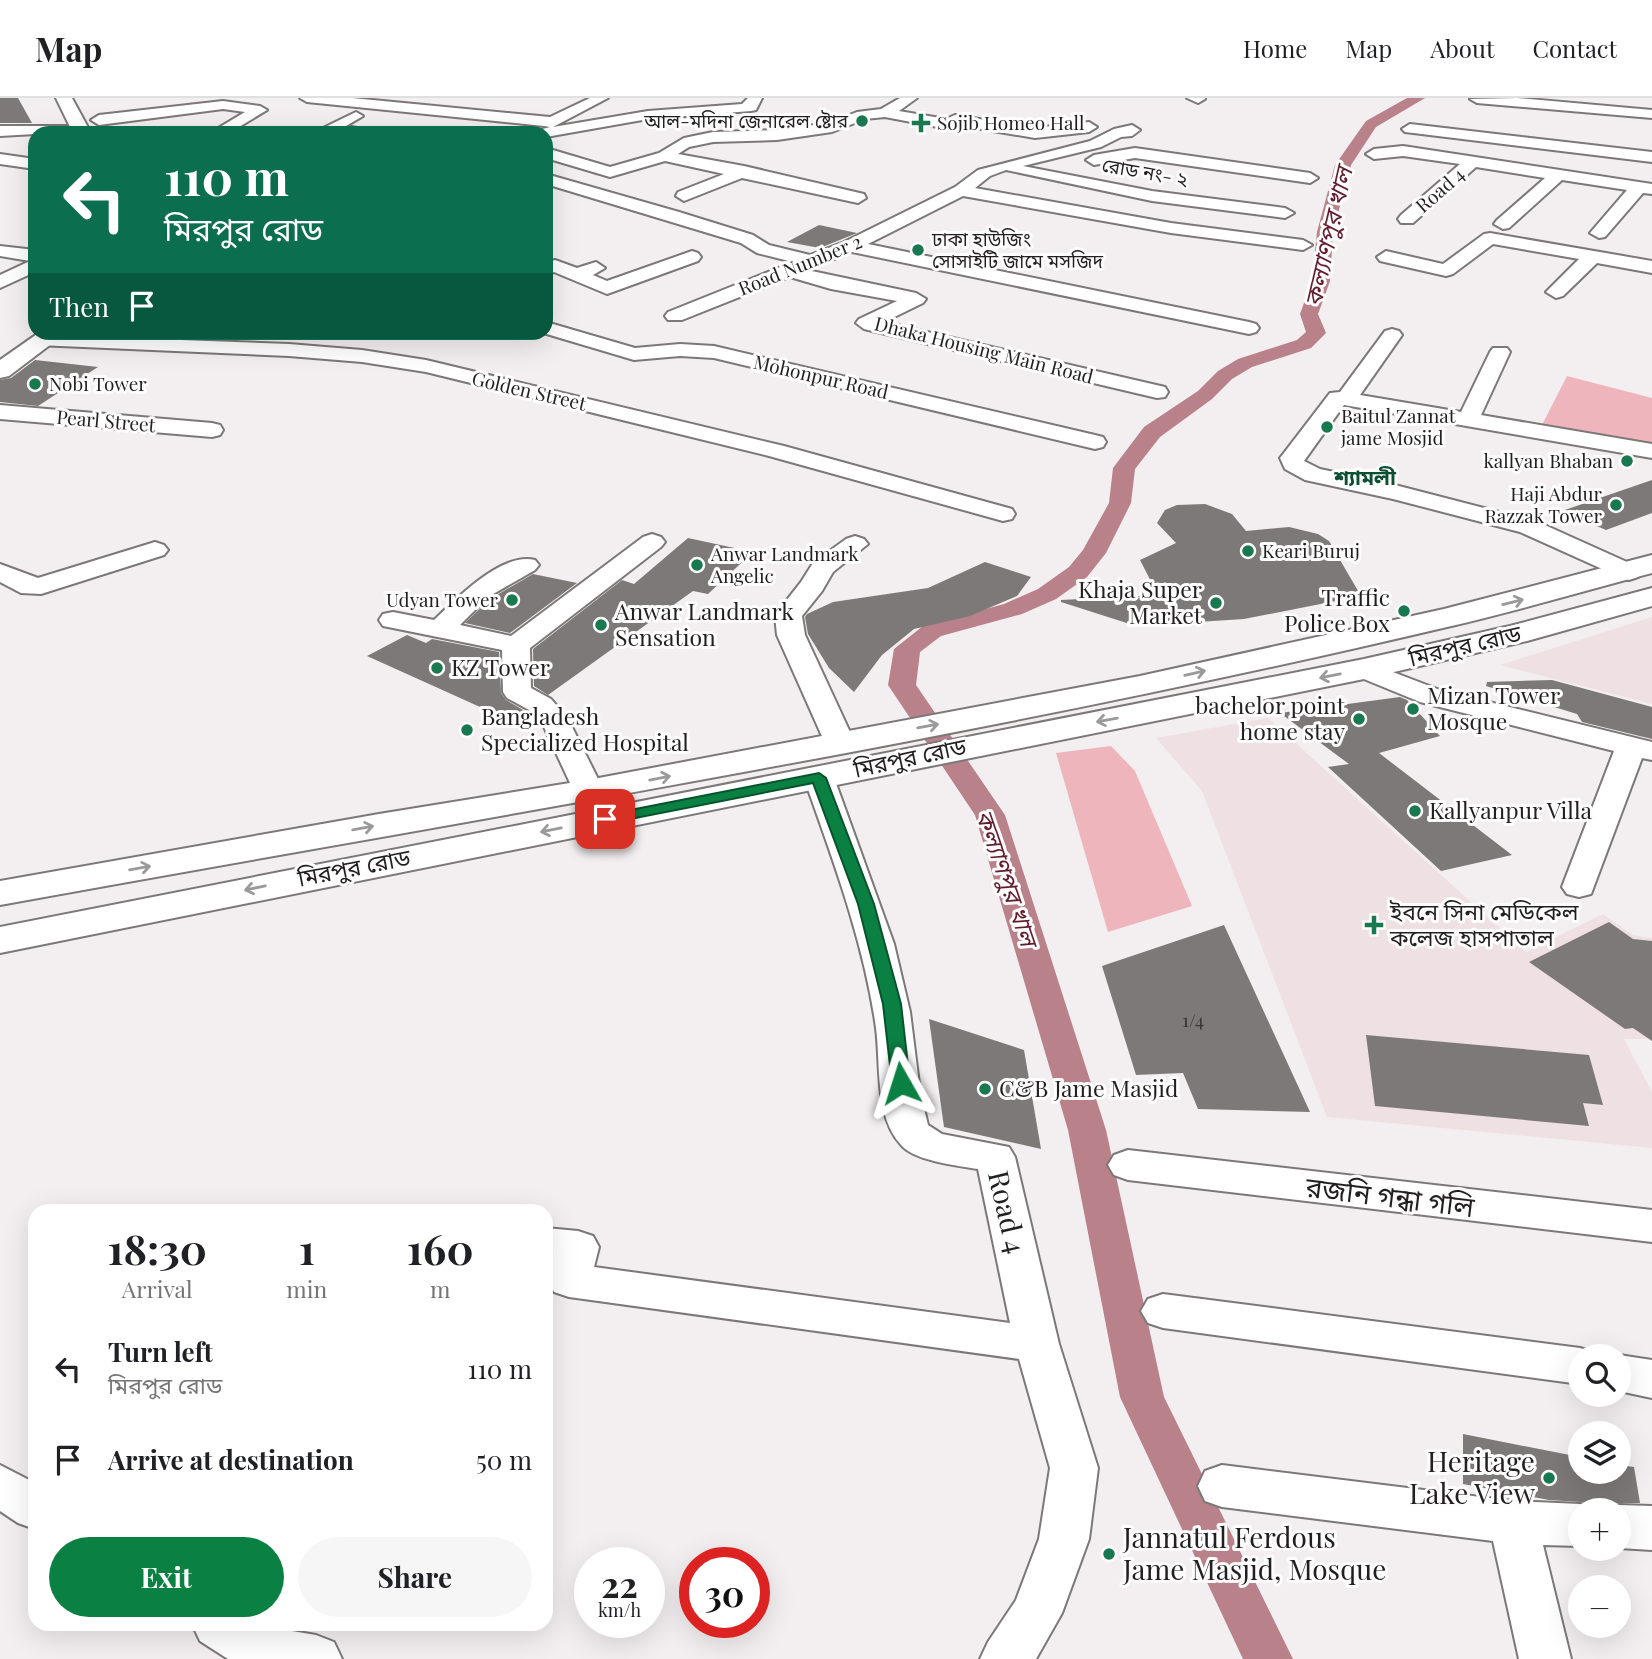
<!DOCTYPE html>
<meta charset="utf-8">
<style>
:root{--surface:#fff;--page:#f6f6f6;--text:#202124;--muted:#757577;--line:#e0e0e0;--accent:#0b8043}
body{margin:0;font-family:"Playfair Display","Noto Sans Bengali",serif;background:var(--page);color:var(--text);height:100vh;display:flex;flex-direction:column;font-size:26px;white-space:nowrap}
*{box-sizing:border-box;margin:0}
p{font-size:23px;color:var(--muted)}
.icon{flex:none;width:38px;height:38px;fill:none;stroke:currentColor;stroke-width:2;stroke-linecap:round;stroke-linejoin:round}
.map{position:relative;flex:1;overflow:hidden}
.panel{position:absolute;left:28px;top:1106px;width:525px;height:427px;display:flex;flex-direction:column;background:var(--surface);border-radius:21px;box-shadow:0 7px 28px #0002}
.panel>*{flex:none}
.top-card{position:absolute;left:28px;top:28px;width:525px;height:214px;border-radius:21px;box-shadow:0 7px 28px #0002;background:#0b6e4f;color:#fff;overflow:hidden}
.tools{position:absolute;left:1568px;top:1246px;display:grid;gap:14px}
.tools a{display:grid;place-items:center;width:63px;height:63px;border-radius:50%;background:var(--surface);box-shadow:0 7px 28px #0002;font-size:35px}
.speed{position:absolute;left:574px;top:1449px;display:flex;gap:14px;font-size:35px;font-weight:700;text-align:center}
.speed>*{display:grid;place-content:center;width:91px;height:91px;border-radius:50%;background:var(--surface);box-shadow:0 7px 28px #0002;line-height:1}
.speed small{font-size:18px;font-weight:400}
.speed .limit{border:10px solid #d22;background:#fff;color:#111}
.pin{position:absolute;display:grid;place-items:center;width:60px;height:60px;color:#fff;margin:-30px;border-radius:14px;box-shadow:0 4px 10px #0006}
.me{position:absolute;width:77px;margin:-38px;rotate:354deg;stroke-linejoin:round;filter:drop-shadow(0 0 5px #0008)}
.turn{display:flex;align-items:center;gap:24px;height:147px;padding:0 21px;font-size:32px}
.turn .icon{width:91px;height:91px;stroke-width:2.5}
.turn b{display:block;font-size:49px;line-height:60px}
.then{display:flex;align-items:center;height:66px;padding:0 21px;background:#0003;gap:14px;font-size:26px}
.eta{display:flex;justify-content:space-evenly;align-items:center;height:119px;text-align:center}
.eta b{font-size:42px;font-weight:700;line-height:49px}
.button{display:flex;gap:14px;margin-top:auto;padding:14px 21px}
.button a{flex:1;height:80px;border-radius:42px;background:var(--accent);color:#fff;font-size:28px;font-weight:700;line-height:80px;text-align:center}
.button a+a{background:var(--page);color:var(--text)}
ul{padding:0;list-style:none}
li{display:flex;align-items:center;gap:21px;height:91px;padding:0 21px}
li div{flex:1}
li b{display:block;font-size:26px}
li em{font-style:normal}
header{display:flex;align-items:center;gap:42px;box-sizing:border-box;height:98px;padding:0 35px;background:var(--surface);border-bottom:2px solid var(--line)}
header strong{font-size:33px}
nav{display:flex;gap:38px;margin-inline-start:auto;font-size:24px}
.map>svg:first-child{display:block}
</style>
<header>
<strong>Map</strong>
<nav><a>Home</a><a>Map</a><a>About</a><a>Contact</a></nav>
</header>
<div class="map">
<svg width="1652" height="1561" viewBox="0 0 1652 1561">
<rect width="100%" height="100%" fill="#f3eeef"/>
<g fill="#efe1e3">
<polygon points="1652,519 1652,606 1500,567"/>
<polygon points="1268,620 1526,854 1603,816 1633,837 1652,840 1652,941 1624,941 1652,994 1652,1050 1327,1019 1202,693 1156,640"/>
</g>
<g fill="#efb5bd">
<polygon points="1567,278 1652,300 1652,348 1542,327"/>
<polygon points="1111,648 1135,673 1192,808 1108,834 1056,655"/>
</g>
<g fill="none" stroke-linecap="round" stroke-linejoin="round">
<polygon fill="#b98189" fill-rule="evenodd" points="1407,0 1425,0 1376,29 1351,67 1333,134 1330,183 1318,216 1326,235 1311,250 1252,269 1232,281 1212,301 1160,339 1135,371 1131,405 1106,455 1087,479 1056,501 1022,516 941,538 920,554 916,587 1005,717 1106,1032 1164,1299 1293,1561 1243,1561 1120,1299 1068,1032 975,717 888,587 894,551 923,528 1004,506 1038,491 1069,469 1083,452 1109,405 1113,370 1144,329 1198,293 1218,273 1238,261 1297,242 1306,234 1300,216 1312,183 1317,134 1335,67 1366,23"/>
</g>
<g fill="#7d7979">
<polygon points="0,0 18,0 32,25 0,25"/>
<polygon points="819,127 857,135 820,150 787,144"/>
<polygon points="35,262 98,269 38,308 0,304 0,282 11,280"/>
<polygon points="1652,382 1652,415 1606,432 1562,413"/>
<polygon points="1205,406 1232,416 1246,433 1289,429 1318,436 1329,443 1361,498 1244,521 1136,528 1061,504 1061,502 1158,497 1140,462 1176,445 1157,425 1165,412 1177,407"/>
<polygon points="688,440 753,454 708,496 693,493 548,597 534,588 533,551 622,482 634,486"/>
<polygon points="985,464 1031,479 1017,498 970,518 914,531 882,557 854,594 829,570 808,536 805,519 807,516 833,504 928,490"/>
<polygon points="533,476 577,485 510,535 465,525 490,501"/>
<polygon points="407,537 426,545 432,541 499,554 501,595 506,602 525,613 511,623 367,558"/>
<polygon points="1552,582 1652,609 1652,641 1582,624 1577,616 1486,588 1487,584"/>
<polygon points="1400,599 1407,602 1440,638 1379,655 1512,757 1441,773 1328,669 1349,666 1280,615"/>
<polygon points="1609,824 1633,841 1652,843 1652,943 1633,930 1625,931 1529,864"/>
<polygon points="1224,827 1310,1014 1198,1011 1183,975 1136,977 1102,868"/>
<polygon points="929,921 1024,952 1041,1051 944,1029"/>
<polygon points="1366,937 1589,957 1603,1007 1583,1005 1589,1028 1375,1008"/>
<polygon points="1463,1336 1580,1359 1580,1374 1619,1374 1619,1367 1634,1369 1640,1405 1618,1405 1604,1412 1581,1404 1549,1402 1463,1386"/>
</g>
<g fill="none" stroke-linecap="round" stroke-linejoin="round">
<defs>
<g id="minor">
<polygon points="300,0 352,0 550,19 590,0 608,0 553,29 648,13 742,6 748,0 762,0 756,12 751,13 648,21 546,39 546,35 536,35 539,32 550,29 544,28 307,4"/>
<polygon points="900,0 917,0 899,13 946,21 955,17 1035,30 1089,24 1097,29 1089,34 1035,40 957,27 948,31 885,19 865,21 832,34 777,42 713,44 689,49 678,56 744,68 864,96 866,100 858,105 742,80 684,103 676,98 678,94 724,76 665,63 610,79 546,60 546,50 610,69 659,55 684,40 713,34 777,32 829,25 857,14 881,11"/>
<polygon points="1187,0 1205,0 1205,1 1198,5"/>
<polygon points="1517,0 1652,12 1652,20 1477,5 1470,1"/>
<polygon points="223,3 260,8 267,12 229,35 210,35 245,14 223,11 99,27 91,22 99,17"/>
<polygon points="356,14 363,18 346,28 368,32 371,35 327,35 321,31"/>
<polygon points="1410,26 1652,54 1652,64 1405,34 1402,31"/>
<polygon points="1132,27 1140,32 1132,38 1121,39 1101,49 1023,68 1152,93 1285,110 1294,115 1285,120 1152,103 1006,72 990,78 975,90 1171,125 1303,142 1312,147 1303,152 1171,135 963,98 868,146 1249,224 1256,226 1259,230 1256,234 1249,236 852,154 807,172 916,195 926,201 923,205 884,224 1165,289 1168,294 1165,299 1157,300 864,231 856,225 859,221 897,203 831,191 790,179 682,222 668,222 665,218 668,214 793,164 757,155 741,145 546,86 546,76 679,114 753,137 769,147 810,157 844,144 955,89 978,72 1090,43 1114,31"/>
<polygon points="0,28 81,28 89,33 0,38"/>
<polygon points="1403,48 1652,86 1652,96 1643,95 1605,139 1599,140 1590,135 1627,92 1562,82 1509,130 1503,131 1494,126 1497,122 1545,80 1476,69 1413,125 1401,125 1398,121 1401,117 1460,66 1403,58 1374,61 1366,56 1374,51"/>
<polygon points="1135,50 1310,75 1318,80 1310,85 1135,60 1094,67 1086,62 1094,57"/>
<polygon points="0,56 35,61 35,71 0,66"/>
<polygon points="1490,135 1652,163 1652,175 1597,165 1563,198 1556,200 1546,194 1579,161 1493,146 1453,176 1446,178 1380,163 1377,159 1386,153 1443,166 1484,136"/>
<polygon points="0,148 35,152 35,174 0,190 0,177 30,163 0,158"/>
<polygon points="692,153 698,155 701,159 698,163 607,196 554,174 546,177 546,165 555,162 577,170 596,164 605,170 593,177 607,183"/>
<polygon points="546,224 635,250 680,246 714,248 1095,337 1103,339 1106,344 1103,349 1095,351 714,260 680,258 634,262 540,234 546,234"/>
<polygon points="1392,231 1399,233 1402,237 1360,297 1461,314 1490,254 1493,250 1507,250 1510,254 1481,317 1652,346 1652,360 1344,307 1304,363 1320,371 1395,387 1538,424 1638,469 1642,474 1638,479 1629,482 1620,479 1520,434 1393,401 1305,382 1285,371 1280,360 1284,355 1330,295 1340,294 1385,233"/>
<polygon points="44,237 289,246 362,252 426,262 784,348 1012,411 1015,416 1012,421 1003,423 769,358 426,274 362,264 289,258 37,247 34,243 37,239"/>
<polygon points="0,307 212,325 220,327 223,332 220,337 212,339 0,321"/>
<path d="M652,436L661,439L665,444L661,449L530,550L531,590L551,601L568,621L604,693L599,700L588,702L577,700L544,629L531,613L507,600L503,594L502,552L393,530L383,528L379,522L383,516L393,514L434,522C456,501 503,453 535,462L539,467L535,472L488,499L460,527L511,538L643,439Z"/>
<polygon points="855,438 864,441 868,446 833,474 822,493 802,518 805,537 855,645 851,651 840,654 829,651 825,645 777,537 775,517 801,484 813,465 846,441"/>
<polygon points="155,444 164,447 168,452 164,457 41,496 21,495 0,484 0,466 38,480"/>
<polygon points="1364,563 1440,592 1652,644 1652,662 1642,660 1591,796 1579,799 1567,796 1562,789 1614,653 1420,604 1354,577 1350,571 1354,565"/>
<path d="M819,671L830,673L834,680L894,846L910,914L920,994L928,1027L942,1036L1009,1049L1015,1059L1059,1246L1098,1370L1089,1441L1062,1515L1036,1561H980L988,1544L1016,1502L1039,1441L1050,1370L1019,1261L569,1199L554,1194L548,1182L553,1163L546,1162V1130L578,1133L593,1138L599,1149L594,1169L1010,1225L978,1071C958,1068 916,1063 902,1048C874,1019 881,967 876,930C864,844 833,762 804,680L808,673Z"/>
<polygon points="1128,1052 1652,1112 1652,1144 1128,1082 1114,1077 1108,1067 1114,1057"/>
<polygon points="1163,1196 1580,1250 1596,1255 1597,1258 1580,1258 1580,1286 1163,1230 1148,1225 1141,1213 1148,1201"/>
<polygon points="1619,1257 1652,1262 1652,1300 1619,1293 1619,1258 1614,1258"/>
<polygon points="0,1367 35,1385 35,1431 18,1425 0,1413"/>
<polygon points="1222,1367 1513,1403 1580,1406 1597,1412 1580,1412 1580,1448 1543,1447 1571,1561 1519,1561 1493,1443 1222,1409 1205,1403 1198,1388 1205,1373"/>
<polygon points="1619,1407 1652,1408 1652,1452 1619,1450 1619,1412 1606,1412"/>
<polygon points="192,1526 263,1526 268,1529 316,1537 334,1544 342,1561 228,1561 200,1543"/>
</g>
<g id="major">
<polygon points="56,0 72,0 91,35 73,35"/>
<polygon points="40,234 67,234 9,278 0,280 0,262"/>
</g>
<g id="highway">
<path d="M1652,457V475C1584,493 1516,513 1447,529C969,642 483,719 0,807V783L379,716L588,682L1140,578L1444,511Z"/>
<polygon points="1652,490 1652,508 1527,543 1364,581 0,855 0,829 1364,561 1510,528"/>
</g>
</defs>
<use href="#minor" stroke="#7c7878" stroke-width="4"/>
<use href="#major" stroke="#7c7878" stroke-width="4"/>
<use href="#highway" stroke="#7c7878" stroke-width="4"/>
<use href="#minor" fill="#fff" fill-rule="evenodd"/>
<use href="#major" fill="#fff" fill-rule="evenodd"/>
<use href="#highway" fill="#fff" fill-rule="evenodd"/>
</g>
<defs><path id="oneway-shaft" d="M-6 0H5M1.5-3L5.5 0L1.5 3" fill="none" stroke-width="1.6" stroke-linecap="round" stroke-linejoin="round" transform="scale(1.75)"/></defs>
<g stroke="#9b9a9a">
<use href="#oneway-shaft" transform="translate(1513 504) rotate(-14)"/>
<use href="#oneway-shaft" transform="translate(1195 575) rotate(-13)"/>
<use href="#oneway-shaft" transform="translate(1330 578) rotate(169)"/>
<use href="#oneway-shaft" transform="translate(1107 622) rotate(170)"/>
<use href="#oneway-shaft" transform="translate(928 628) rotate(-10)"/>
<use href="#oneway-shaft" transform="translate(660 680) rotate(-11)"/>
<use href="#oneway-shaft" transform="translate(363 730) rotate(-10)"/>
<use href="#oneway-shaft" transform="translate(551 732) rotate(169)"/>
<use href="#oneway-shaft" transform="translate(140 770) rotate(-10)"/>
<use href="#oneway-shaft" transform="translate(255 790) rotate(168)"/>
</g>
<polygon fill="#0b8043" stroke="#07532c" stroke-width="2" points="819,675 826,680 874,806 901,906 910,985 907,990 894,990 892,985 883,906 858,806 813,685 605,726 598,721 605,717"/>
<g fill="#18784f" stroke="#fefdfd" stroke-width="2.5">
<circle cx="862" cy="23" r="7"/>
<path d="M917.5 14.5h7v7h7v7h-7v7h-7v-7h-7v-7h7z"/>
<circle cx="918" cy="152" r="7"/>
<circle cx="35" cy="286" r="7"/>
<circle cx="1327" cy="329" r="7"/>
<circle cx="1627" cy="363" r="7"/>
<circle cx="1616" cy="407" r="7"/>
<circle cx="1248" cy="453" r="7"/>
<circle cx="697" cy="467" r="7"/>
<circle cx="512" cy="502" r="7"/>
<circle cx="1216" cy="505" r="7"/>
<circle cx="1404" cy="513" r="7"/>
<circle cx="601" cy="527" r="7"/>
<circle cx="437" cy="570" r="7"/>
<circle cx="1413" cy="611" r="7"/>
<circle cx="1359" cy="621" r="7"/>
<circle cx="467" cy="632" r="7"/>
<circle cx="1415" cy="713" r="7"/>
<path d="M1370.5 816.5h7v7h7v7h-7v7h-7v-7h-7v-7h7z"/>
<circle cx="985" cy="991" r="7"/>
<circle cx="1549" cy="1380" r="7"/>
<circle cx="1109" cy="1456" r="7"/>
</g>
<g text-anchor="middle" stroke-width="6" stroke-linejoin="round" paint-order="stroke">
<g font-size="19" fill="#211f1f" stroke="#fefdfd" text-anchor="start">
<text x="848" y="30" text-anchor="end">আল-মদিনা জেনারেল ষ্টোর</text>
<text x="937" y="32">Sojib Homeo Hall</text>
<text x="932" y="148">ঢাকা হাউজিং<tspan x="932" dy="22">সোসাইটি জামে মসজিদ</tspan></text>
<text x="49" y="293">Nobi Tower</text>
<text x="1341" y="325">Baitul Zannat<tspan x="1341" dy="22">jame Mosjid</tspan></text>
<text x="1613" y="370" text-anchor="end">kallyan Bhaban</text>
<text x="1602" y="403" text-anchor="end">Haji Abdur<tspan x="1602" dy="22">Razzak Tower</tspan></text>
<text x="1262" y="460">Keari Buruj</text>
<text x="711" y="463">Anwar Landmark<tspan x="711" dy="22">Angelic</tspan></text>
<text x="498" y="509" text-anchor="end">Udyan Tower</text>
</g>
<g font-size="19" fill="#211f1f" stroke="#fefdfd">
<text transform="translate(1145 74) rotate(10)" y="7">রোড নং- ২</text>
<text transform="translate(1440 92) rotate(-41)" y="7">Road 4</text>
<text transform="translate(800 167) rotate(-22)" y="7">Road Number 2</text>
<text transform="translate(984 252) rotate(14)" y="7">Dhaka Housing Main Road</text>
<text transform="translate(821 279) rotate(13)" y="7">Mohonpur Road</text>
<text transform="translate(529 293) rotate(13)" y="7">Golden Street</text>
<text transform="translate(106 323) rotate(5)" y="7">Pearl Street</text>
</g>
<g font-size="19" fill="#383636">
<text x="1193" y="929">1/4</text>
</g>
<g font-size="21" font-weight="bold" fill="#0d4f33" stroke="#fefdfd">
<text x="1365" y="387">শ্যামলী</text>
</g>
<g font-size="23" fill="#211f1f" stroke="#fefdfd" text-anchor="start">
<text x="1202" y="500" text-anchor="end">Khaja Super<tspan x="1202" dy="26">Market</tspan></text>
<text x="1390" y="508" text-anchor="end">Traffic<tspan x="1390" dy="26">Police Box</tspan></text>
<text x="615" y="522">Anwar Landmark<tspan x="615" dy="26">Sensation</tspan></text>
<text x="451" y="578">KZ Tower</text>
<text x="1427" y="606">Mizan Tower<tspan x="1427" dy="26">Mosque</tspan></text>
<text x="1345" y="616" text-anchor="end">bachelor point<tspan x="1345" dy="26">home stay</tspan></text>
<text x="481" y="627">Bangladesh<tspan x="481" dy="26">Specialized Hospital</tspan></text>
<text x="1429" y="721">Kallyanpur Villa</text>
<text x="1390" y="822">ইবনে সিনা মেডিকেল<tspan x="1390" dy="26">কলেজ হাসপাতাল</tspan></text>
<text x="999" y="999">C&amp;B Jame Masjid</text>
</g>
<g font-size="23" fill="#211f1f" stroke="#fefdfd">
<text transform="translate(1465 548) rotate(-13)" y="8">মিরপুর রোড</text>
<text transform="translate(910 660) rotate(-12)" y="8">মিরপুর রোড</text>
<text transform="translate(354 770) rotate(-11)" y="8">মিরপুর রোড</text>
</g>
<g font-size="24" font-style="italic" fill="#621c2d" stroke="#fefdfd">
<text transform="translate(1329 139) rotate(-77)" y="8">কল্যাণপুর খাল</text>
<text transform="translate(1006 780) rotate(71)" y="8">কল্যাণপুর খাল</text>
</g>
<g font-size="28" fill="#211f1f" stroke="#fefdfd">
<text transform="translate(1390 1099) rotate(7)" y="10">রজনি গন্ধা গলি</text>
<text transform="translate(1007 1114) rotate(77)" y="10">Road 4</text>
</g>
<g font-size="28" fill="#211f1f" stroke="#fefdfd" text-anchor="end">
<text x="1535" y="1374">Heritage<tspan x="1535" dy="32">Lake View</tspan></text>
<text x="1123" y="1450" text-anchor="start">Jannatul Ferdous<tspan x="1123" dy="32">Jame Masjid, Mosque</tspan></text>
</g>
</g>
</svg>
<div class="tools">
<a><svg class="icon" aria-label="search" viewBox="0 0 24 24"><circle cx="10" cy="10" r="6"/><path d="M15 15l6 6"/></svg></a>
<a><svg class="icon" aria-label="layers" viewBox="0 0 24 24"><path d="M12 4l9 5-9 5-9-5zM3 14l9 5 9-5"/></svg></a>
<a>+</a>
<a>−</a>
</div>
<div class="speed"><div>22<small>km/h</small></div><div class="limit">30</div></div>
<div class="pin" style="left:605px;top:721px;background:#d93025"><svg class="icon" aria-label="arrive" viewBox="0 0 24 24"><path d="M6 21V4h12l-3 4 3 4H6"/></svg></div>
<svg class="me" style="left:901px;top:985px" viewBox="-20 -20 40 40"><path d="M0-17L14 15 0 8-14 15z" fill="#0b8043" stroke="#fff" stroke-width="4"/></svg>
<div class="top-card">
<div class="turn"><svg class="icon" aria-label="left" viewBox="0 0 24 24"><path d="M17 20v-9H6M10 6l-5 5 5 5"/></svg><div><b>110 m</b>মিরপুর রোড</div></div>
<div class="then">Then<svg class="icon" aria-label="arrive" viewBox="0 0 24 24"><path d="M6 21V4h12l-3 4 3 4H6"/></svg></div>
</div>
<section class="panel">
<div class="eta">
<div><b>18:30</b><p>Arrival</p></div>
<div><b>1</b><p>min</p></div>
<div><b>160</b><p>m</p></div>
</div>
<ul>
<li><svg class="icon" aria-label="left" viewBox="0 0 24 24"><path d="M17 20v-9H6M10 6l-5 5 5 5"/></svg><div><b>Turn left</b><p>মিরপুর রোড</p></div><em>110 m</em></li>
<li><svg class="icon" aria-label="arrive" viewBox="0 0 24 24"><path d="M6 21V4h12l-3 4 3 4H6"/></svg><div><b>Arrive at destination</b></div><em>50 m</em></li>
</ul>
<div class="button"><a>Exit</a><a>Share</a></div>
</section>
</div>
